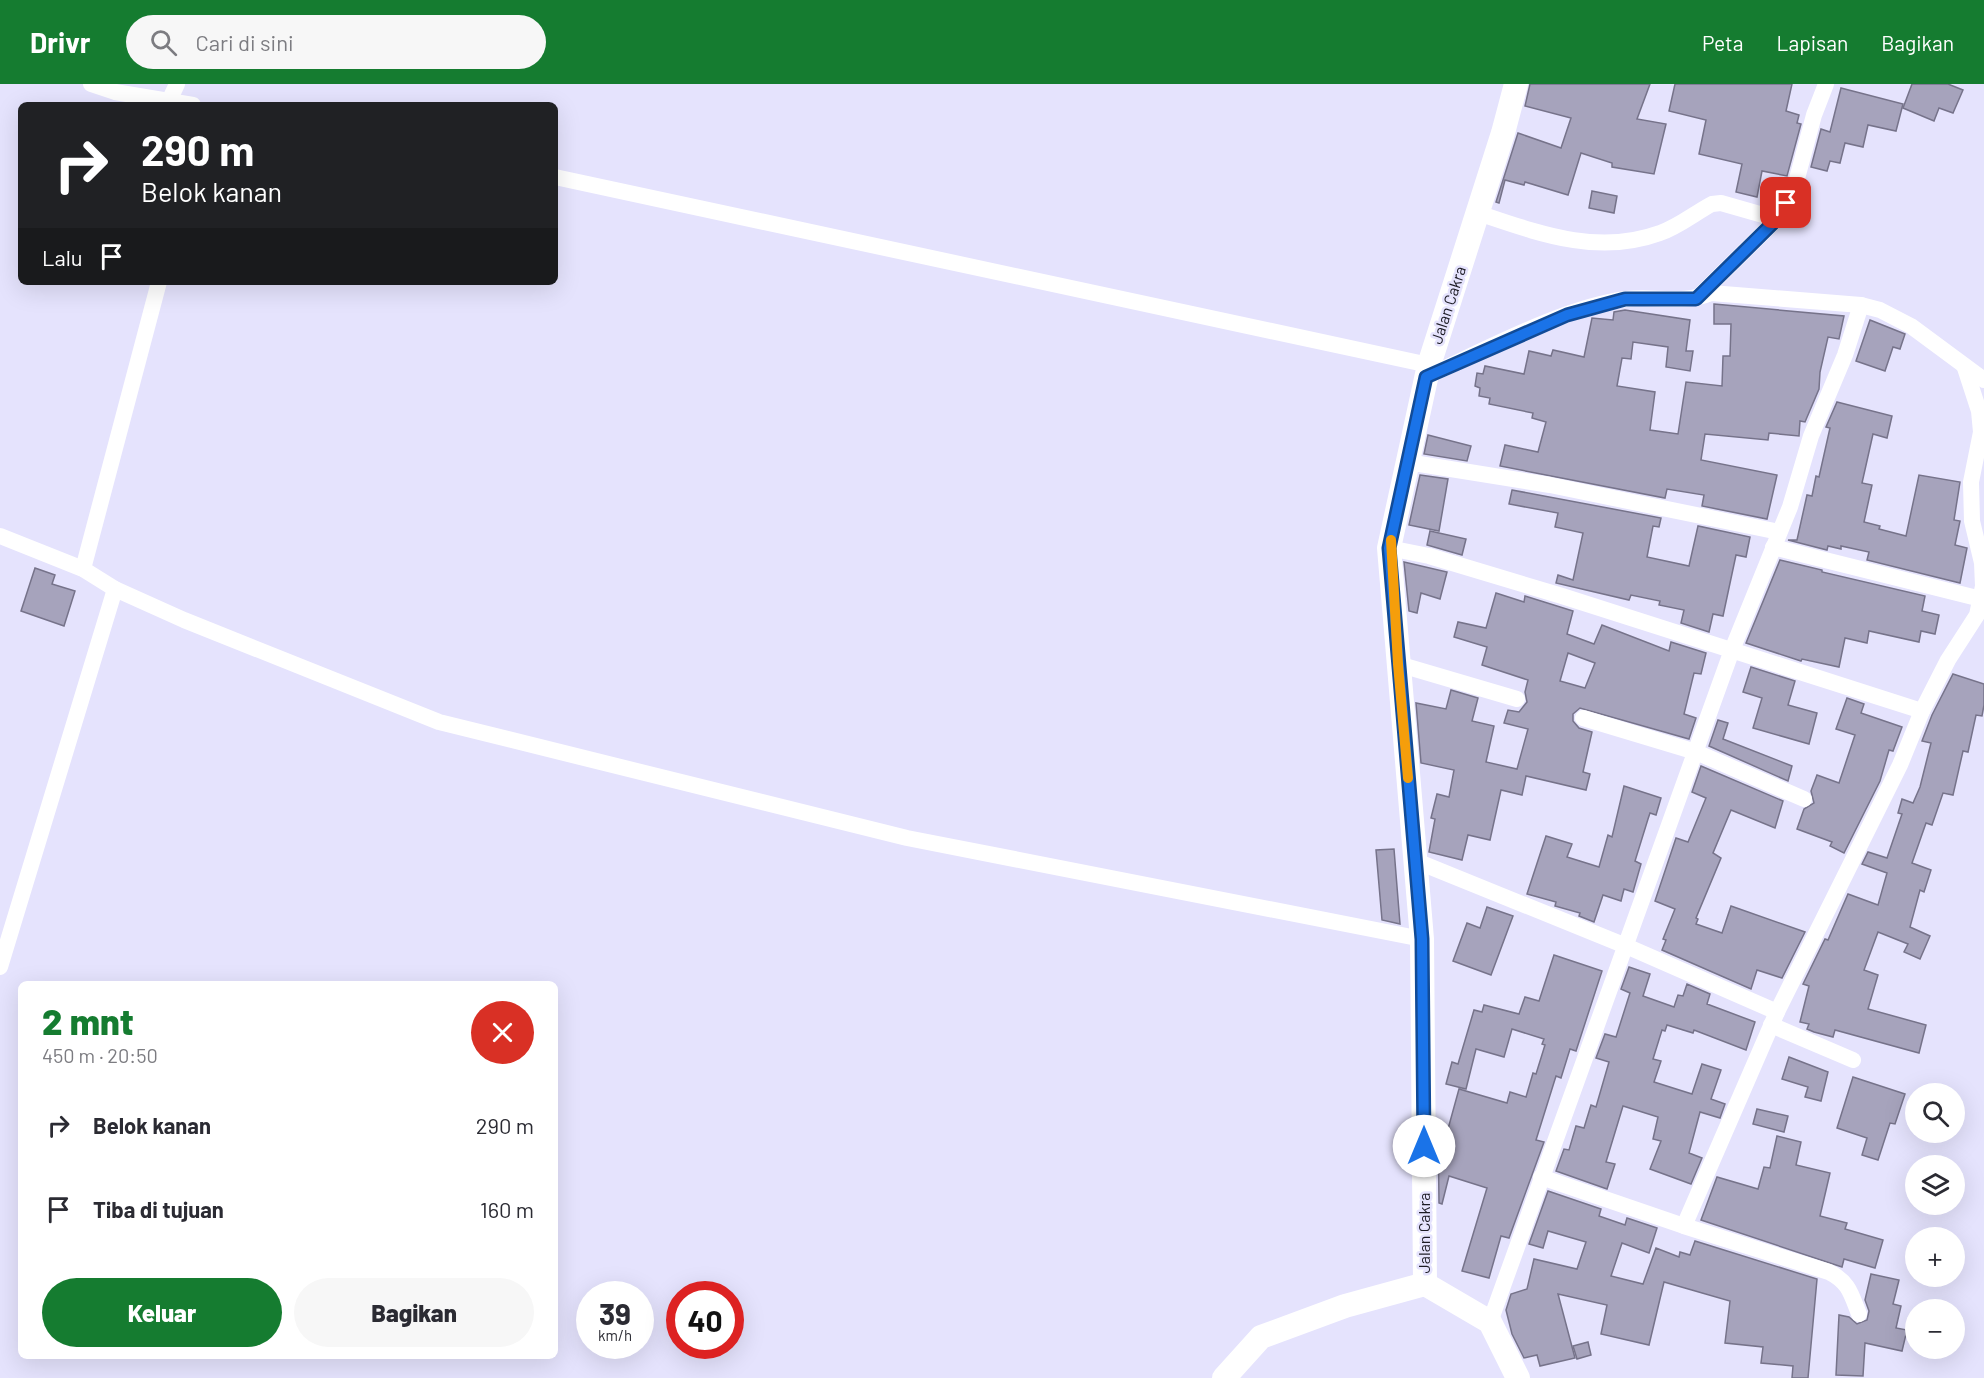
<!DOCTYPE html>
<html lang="id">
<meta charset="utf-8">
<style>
:root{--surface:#fff;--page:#f7f7f7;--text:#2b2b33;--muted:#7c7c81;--accent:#157c30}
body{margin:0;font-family:Barlow,sans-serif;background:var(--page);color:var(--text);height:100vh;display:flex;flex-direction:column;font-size:22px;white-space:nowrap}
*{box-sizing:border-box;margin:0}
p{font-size:20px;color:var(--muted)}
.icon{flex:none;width:33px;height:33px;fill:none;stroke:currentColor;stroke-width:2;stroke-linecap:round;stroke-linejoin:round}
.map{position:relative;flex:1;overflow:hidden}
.sheet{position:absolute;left:18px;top:897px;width:540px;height:378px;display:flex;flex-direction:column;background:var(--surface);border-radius:9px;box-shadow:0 6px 24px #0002}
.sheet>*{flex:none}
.top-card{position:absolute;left:18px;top:18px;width:540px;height:183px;border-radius:9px;box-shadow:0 6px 24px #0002;background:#202124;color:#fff;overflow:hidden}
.tools{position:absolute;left:1905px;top:999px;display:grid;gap:12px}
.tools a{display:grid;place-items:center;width:60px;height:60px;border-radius:50%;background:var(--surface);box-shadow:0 6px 24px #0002;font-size:30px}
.speed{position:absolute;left:576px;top:1197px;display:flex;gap:12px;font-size:30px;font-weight:700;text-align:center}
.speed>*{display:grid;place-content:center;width:78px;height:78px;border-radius:50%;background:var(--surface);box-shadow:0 6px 24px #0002;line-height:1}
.speed small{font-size:15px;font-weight:400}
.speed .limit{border:9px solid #d22;background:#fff;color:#111}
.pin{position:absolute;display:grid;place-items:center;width:51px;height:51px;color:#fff;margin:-26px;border-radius:12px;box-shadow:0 3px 9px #0006}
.me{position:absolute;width:66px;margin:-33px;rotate:0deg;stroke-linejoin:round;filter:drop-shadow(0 0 4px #0008)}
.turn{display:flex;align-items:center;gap:21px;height:126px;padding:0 24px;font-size:27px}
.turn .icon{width:78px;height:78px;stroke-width:2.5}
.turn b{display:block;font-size:42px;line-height:51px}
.then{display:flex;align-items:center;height:57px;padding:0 24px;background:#0003;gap:12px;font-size:22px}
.round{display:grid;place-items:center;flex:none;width:63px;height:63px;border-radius:32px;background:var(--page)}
.summary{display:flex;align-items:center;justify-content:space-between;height:102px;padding:0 24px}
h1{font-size:36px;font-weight:800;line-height:45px;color:var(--accent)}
.cta{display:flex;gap:12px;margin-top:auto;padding:12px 24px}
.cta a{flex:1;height:69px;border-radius:36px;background:var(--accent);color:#fff;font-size:24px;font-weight:800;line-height:69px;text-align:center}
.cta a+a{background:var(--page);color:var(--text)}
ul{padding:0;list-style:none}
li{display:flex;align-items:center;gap:18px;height:84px;padding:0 24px}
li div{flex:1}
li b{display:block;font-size:22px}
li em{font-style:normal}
header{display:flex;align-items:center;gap:36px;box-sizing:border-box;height:84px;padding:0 30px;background:var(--accent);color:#fff}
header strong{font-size:28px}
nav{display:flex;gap:33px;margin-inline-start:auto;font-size:21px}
.search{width:420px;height:54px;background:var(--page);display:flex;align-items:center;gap:15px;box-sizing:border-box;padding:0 21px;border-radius:33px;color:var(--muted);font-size:22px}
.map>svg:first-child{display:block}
</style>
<header>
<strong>Drivr</strong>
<div class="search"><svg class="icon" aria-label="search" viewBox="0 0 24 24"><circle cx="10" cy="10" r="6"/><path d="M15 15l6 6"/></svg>Cari di sini</div>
<nav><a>Peta</a><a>Lapisan</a><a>Bagikan</a></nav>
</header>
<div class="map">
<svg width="1984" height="1294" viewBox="0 0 1984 1294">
<rect width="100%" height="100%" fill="#e5e3fd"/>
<g fill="#a6a3bc" stroke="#76738a" stroke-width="1.5" fill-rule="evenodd">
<polygon points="1530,0 1650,0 1637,35 1666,40 1654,90 1612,83 1612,79 1581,69 1568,111 1525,98 1524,101 1505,96 1499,119 1496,118 1518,49 1561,64 1571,34 1525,22"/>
<polygon points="1675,0 1792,0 1786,27 1799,31 1797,39 1801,40 1787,92 1762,87 1757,113 1736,108 1742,80 1699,70 1706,36 1669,27"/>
<polygon points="1912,0 1948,0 1963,6 1953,29 1939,24 1934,37 1903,24"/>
<polygon points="1841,4 1903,20 1896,47 1868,41 1863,63 1845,59 1840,79 1830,77 1827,87 1811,83 1821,45 1830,48"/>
<polygon points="1592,107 1617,112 1614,129 1589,124"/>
<polygon points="1714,220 1844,232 1839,255 1828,253 1820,288 1819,305 1805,338 1800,337 1799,352 1769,349 1768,356 1705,350 1701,376 1777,391 1767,435 1702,422 1704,411 1667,405 1665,414 1500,382 1505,361 1538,368 1546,338 1532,334 1533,329 1489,320 1490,314 1479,312 1480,304 1475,302 1477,289 1483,290 1485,282 1524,290 1529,267 1551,272 1553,266 1584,273 1592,234 1613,236 1614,228 1625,226 1690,236 1686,267 1693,267 1690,287 1666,283 1668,263 1633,258 1631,275 1622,274 1617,302 1655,308 1650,346 1678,350 1686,298 1722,302 1723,272 1730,272 1731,240 1714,240"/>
<polygon points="1870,236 1905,250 1900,265 1893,263 1885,287 1856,277"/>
<polygon points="1837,318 1892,332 1887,354 1873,350 1862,399 1872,401 1864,438 1880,442 1879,445 1906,452 1919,391 1960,398 1954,436 1960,437 1955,461 1967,464 1960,499 1867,476 1869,468 1841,462 1841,465 1828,462 1827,466 1788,456 1797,456 1807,411 1812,412 1816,392 1819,393 1830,344 1826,343"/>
<polygon points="1428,351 1471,362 1467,377 1424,370"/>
<polygon points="1420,391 1448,395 1439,447 1409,441"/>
<polygon points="1512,406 1661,434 1659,443 1653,442 1647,473 1689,482 1698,442 1750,453 1746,473 1736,471 1723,532 1713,530 1709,548 1681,539 1684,526 1659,521 1660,517 1631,511 1629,516 1556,499 1558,491 1573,496 1583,449 1555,443 1558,429 1509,420"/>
<polygon points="1430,447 1466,455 1462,471 1427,461"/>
<polygon points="1780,476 1822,486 1822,488 1925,512 1922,527 1939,531 1935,550 1921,547 1919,558 1869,547 1867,559 1845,554 1839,583 1802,575 1801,577 1746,559"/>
<polygon points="1404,478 1447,488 1440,515 1421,509 1417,529 1409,527"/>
<polygon points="35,484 55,491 52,500 75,507 64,542 21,527"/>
<path d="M1496,509L1524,518L1525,512L1573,527L1567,550L1594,560L1602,541L1669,567L1671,558L1706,569L1701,590L1694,589L1684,630L1696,634L1689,655L1580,624L1573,630V637L1579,644L1592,648L1583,688L1590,690L1586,706L1526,692L1522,711L1501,706L1490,756L1468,751L1462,776L1429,768L1435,735L1431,734L1437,710L1449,713L1454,686L1421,679L1416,619L1446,625L1451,606L1478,614L1472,637L1494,642L1486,678L1517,685L1528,645L1504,639L1508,626L1519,628L1527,618L1525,608L1528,596L1482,581L1487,563L1454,553L1458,538L1486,544ZM1568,569L1595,579L1585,604L1560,597Z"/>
<polygon points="1751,583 1795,597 1788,621 1817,629 1809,660 1753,644 1762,614 1743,608"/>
<polygon points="1953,590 1984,600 1984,621 1982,632 1976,631 1968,668 1963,667 1953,711 1943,709 1932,741 1926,739 1912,779 1931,786 1924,808 1920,806 1910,843 1930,852 1920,875 1904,868 1908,860 1878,848 1864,886 1878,891 1868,925 1926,941 1919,969 1835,946 1833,953 1814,948 1807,945 1809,940 1800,938 1809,902 1803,900 1825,855 1828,856 1848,810 1878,821 1887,789 1862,780 1868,768 1887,774 1902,730 1898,729 1902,715 1913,719 1920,703 1931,659 1922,657 1932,631"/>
<polygon points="1847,614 1864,620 1861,629 1902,643 1893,667 1889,666 1880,697 1844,769 1830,762 1832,758 1797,745 1804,725 1814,719 1811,707 1817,691 1839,699 1855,651 1836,645"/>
<polygon points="1718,636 1728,639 1723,655 1792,682 1788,697 1709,662"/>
<polygon points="1701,682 1783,717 1775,744 1731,726 1713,769 1721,774 1696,834 1698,835 1696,840 1722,849 1731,822 1805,848 1782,894 1757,886 1751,905 1662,866 1666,856 1663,855 1675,825 1655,817 1676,754 1688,758 1706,714 1692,708"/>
<polygon points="1624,702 1661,714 1656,731 1650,729 1648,735 1635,777 1641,780 1633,808 1624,805 1621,817 1603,811 1594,838 1579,832 1580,829 1555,822 1556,818 1527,810 1546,752 1572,760 1567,773 1599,783 1608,751 1612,753"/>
<polygon points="1394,765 1400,840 1382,836 1376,766"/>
<polygon points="1487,823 1513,832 1491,891 1453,877 1467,839 1480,844"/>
<polygon points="1554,871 1602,887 1576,967 1570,965 1561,994 1556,992 1536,1056 1544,1058 1509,1154 1501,1152 1489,1194 1462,1187 1487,1104 1449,1092 1442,1120 1439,1119 1438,1042 1448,1045 1459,1005 1507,1019 1510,1008 1526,1013 1533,989 1536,990 1545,961 1542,960 1544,955 1512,945 1504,973 1476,965 1466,1005 1446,1000 1452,978 1458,980 1474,926 1482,928 1484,921 1519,930 1525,913 1539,917"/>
<polygon points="1629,883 1650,890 1643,912 1674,923 1678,911 1683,912 1687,900 1710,910 1707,920 1755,938 1746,966 1694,946 1693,949 1667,941 1665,947 1662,946 1653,975 1661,977 1654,998 1692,1010 1702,980 1721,986 1711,1015 1725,1020 1720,1034 1700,1028 1689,1069 1702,1074 1691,1100 1650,1085 1661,1057 1653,1055 1658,1033 1623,1022 1606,1078 1615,1080 1607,1105 1556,1087 1564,1065 1569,1066 1576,1042 1584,1044 1591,1021 1596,1023 1609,978 1596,974 1605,950 1616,953 1630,909 1621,905"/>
<polygon points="1789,973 1828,988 1821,1017 1805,1013 1808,1003 1782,995"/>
<polygon points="1853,993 1905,1010 1895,1040 1890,1039 1878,1076 1862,1071 1867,1054 1837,1044"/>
<polygon points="1757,1025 1788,1032 1784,1048 1753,1040"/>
<polygon points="1777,1052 1801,1058 1796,1081 1830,1089 1820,1132 1847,1139 1845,1145 1883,1156 1875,1184 1844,1175 1842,1183 1701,1136 1717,1093 1758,1105 1764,1083 1770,1084"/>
<polygon points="1548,1107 1601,1125 1599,1132 1625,1141 1627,1134 1657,1144 1649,1169 1622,1159 1611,1192 1643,1200 1656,1164 1679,1173 1680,1168 1690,1171 1695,1157 1817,1195 1808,1294 1792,1294 1793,1282 1761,1279 1763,1263 1725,1259 1730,1217 1664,1198 1649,1261 1601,1250 1607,1221 1558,1210 1575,1274 1540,1282 1537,1271 1524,1274 1512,1250 1506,1226 1511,1210 1527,1205 1534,1175 1577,1185 1586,1158 1548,1147 1543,1164 1529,1160"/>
<polygon points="1871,1190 1899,1196 1893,1220 1901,1222 1896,1244 1907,1246 1902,1267 1865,1259 1863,1292 1836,1291 1839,1231 1849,1233 1857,1240 1867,1236 1869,1227 1865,1216"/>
<polygon points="1588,1258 1591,1271 1577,1275 1573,1262"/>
</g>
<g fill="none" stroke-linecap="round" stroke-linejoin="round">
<g stroke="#fff" stroke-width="16">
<polyline points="91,0 115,8 193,21"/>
<polyline points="169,17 177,0"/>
<polyline points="555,93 1429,281"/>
<path d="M1478,129C1538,149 1597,172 1660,149C1678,143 1695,129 1712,120L1721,119L1777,135"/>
<polyline points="1697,214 1777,135 1795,102 1814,31 1826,0"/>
<polyline points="1861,221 1880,226 1911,242 1984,296"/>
<path d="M1426,293C1483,267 1564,223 1626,215C1655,212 1684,220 1711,209L1861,221L1845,271L1811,352L1790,423L1732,566L1490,1238"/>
<polyline points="1407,378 1550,401 1779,448"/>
<polyline points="0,452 83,485 115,505 184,536 439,638 907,754 1422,855"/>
<polyline points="1773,463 1981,515"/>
<polyline points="1389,464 1429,472 1562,512 1922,627"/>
<polyline points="83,485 159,198"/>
<polyline points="1398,580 1517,615"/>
<polyline points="1583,634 1696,668 1804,715"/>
<polyline points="1416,777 1626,862 1777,928"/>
<polyline points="0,883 115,505"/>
<polyline points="1771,941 1853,976"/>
<path d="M1541,1093L1684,1142L1829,1188C1849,1198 1851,1210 1859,1230"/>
<polyline points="1684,1142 1777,928 1900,681 1922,627 1948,576 1977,531 1983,502 1982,479 1972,437 1971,398 1981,348 1979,327 1965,284"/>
</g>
<g stroke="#fff" stroke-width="24">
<polyline points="1425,1200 1422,855 1389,464 1429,281 1503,49 1516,0"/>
<polyline points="1224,1294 1261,1253 1345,1222 1425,1200 1490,1238 1518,1294"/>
</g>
</g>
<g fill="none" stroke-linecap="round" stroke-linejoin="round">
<defs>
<polyline id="route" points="1424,1062 1422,855 1389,464 1426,293 1567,231 1625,215 1696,215 1777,135 1786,119"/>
</defs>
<use href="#route" stroke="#114b97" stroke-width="15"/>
<use href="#route" stroke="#1a73e8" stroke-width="10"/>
<polyline stroke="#f59e0b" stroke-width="10" points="1391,456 1398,580 1408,694"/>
</g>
<g text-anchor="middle" stroke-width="5" stroke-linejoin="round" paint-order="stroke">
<g font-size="16" fill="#1c1b24" stroke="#e5e3fd">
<text transform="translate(1448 221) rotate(-72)" y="6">Jalan Cakra</text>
<text transform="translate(1424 1149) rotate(-90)" y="6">Jalan Cakra</text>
</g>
</g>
</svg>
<div class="tools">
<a><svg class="icon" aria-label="search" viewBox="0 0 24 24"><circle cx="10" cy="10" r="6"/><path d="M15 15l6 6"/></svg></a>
<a><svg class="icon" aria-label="layers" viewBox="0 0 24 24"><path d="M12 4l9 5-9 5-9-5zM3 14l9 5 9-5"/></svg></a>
<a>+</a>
<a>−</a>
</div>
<div class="speed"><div>39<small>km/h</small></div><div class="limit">40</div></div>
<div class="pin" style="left:1786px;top:119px;background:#d93025"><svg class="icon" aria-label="arrive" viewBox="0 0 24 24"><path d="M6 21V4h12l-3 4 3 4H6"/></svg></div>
<svg class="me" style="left:1424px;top:1062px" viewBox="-20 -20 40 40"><circle r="19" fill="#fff"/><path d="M0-13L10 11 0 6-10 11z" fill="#1a73e8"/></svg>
<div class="top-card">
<div class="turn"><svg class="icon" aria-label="right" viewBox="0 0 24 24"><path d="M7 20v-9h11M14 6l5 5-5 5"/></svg><div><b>290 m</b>Belok kanan</div></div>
<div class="then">Lalu<svg class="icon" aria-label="arrive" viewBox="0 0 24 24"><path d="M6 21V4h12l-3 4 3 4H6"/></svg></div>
</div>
<section class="sheet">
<div class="summary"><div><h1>2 mnt</h1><p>450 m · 20:50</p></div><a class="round" style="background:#d93025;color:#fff"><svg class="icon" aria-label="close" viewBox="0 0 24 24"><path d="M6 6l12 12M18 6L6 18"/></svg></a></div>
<ul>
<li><svg class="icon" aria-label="right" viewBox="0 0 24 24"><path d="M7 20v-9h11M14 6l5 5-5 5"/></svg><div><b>Belok kanan</b></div><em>290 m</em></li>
<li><svg class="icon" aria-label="arrive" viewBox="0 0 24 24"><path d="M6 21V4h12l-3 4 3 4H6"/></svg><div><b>Tiba di tujuan</b></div><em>160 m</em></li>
</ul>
<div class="cta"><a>Keluar</a><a>Bagikan</a></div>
</section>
</div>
